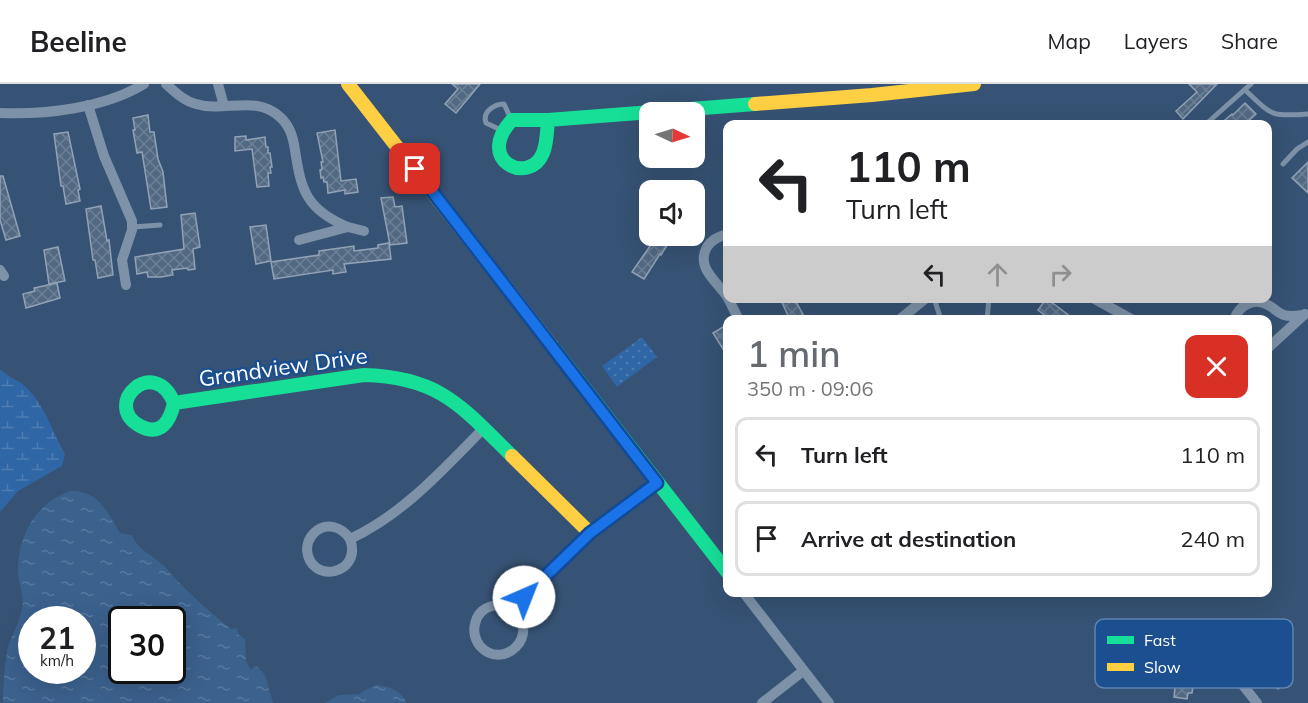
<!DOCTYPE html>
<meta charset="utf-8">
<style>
:root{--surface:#fff;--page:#f6f6f6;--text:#202124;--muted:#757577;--line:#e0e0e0;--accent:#656970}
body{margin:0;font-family:Mulish,sans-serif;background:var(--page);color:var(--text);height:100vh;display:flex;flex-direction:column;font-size:22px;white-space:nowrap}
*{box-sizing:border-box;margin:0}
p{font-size:20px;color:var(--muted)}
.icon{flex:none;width:33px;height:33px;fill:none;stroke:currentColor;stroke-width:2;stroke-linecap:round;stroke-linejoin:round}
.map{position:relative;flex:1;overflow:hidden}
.sheet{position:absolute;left:723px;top:231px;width:549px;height:282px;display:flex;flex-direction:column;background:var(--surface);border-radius:12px;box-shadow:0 6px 24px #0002}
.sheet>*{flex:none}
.top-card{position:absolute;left:723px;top:36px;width:549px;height:183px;border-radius:12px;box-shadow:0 6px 24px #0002;background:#fff;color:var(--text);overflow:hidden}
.needle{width:39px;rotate:94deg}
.buttons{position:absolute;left:639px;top:18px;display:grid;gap:12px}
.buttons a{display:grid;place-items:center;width:66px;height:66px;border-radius:12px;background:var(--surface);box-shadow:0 6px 24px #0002;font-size:30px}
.speed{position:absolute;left:18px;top:522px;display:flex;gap:12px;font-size:30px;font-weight:700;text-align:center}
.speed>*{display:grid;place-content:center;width:78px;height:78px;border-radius:50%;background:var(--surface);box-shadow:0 6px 24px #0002;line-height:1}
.speed small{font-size:15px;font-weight:400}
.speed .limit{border:3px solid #111;border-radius:9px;background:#fff;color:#111}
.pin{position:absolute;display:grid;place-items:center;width:51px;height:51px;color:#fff;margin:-26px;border-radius:12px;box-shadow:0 3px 9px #0006}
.me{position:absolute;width:66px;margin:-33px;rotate:44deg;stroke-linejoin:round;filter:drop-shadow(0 0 4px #0008)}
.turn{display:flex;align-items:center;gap:21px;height:126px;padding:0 24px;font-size:27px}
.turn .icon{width:78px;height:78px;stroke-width:2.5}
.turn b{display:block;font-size:42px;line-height:51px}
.lanes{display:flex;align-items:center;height:57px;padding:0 24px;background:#0003;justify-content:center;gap:30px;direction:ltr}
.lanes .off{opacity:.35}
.round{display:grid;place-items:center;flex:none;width:63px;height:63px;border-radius:12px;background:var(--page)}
.overview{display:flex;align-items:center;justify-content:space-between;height:102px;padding:0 24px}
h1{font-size:36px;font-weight:600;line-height:45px;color:var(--accent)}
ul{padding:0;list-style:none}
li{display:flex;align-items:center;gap:18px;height:75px;margin:0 12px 9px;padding:0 12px;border:3px solid var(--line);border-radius:12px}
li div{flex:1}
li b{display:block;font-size:22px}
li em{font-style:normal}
header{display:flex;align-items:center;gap:36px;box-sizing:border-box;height:84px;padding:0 30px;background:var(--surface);border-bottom:2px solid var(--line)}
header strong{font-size:28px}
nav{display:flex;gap:33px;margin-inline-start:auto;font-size:21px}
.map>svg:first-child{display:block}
</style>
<header>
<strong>Beeline</strong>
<nav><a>Map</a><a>Layers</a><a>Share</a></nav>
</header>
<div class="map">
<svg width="1308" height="619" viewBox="0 0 1308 619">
<defs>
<pattern id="wetland-marsh" width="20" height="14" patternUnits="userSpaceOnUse" patternTransform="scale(1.5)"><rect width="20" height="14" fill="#2f66a5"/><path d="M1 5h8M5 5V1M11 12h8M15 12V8" fill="none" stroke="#4e7db2"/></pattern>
<pattern id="park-dots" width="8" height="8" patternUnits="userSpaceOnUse" patternTransform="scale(1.5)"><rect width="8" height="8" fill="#2f66a5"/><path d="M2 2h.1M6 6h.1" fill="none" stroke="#4e7db2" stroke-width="1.8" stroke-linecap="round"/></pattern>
<pattern id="water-ripples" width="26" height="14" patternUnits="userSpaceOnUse" patternTransform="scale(1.5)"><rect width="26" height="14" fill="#3b618d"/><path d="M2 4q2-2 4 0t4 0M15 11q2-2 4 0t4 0" fill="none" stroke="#58799e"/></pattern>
<pattern id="building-cross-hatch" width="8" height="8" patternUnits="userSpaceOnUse" patternTransform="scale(1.5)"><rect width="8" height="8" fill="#526984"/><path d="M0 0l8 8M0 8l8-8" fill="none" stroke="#6c8096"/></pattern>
</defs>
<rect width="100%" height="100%" fill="#365274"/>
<path fill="url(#wetland-marsh)" d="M0,285C8,293 19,296 27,304C45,322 53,349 65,370L62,382L18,407L0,428Z"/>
<polygon fill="url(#park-dots)" points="642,253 657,273 617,303 602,282"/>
<g fill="url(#water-ripples)" fill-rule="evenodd">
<path d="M70,407C98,405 108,429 120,449L132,451C139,468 154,471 165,483C185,506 207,526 231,545L237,544L238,550L245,555L246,577L251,586L255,582L258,583L265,591L273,619H3C3,605 5,577 8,563C12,550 20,538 22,524C25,512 18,499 18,487C17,453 36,418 70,407ZM32,536H82V586H32ZM122,536H172V586H122Z"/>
<path d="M375,601C389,601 401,607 407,619H325L339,611L359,610Z"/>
</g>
<g fill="url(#building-cross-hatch)" stroke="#92a2b6" stroke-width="1.5">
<polygon points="452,0 480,0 456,29 445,20 458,5"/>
<polygon points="1189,0 1217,0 1183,35 1176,27 1197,8"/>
<polygon points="1245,19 1256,30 1245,40 1224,40 1227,38 1225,36 1232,30 1233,31"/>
<polygon points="148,31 150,48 154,48 158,75 163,88 167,123 151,125 142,68 137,69 133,46 135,46 133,34"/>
<polygon points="335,46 341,97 356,95 358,108 345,110 345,106 328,109 327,98 324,98 323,93 321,94 320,86 322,85 321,78 323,78 317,49"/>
<polygon points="68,48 80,105 78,106 80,117 66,120 63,102 61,102 54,50"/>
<polygon points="246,52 246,56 265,53 266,63 268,63 268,69 270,69 272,83 270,83 271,89 268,89 269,102 257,103 252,65 235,67 235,53"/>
<polygon points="1308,78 1308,109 1292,94"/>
<polygon points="0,92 3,92 20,152 6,156 0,136"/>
<polygon points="393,113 395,123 402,122 407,159 390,161 381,114"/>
<polygon points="101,122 107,157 109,156 113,191 98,194 95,176 93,176 86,125"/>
<polygon points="195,129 200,163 193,165 195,185 188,186 187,184 172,186 173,191 161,193 148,193 147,188 137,190 135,173 184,165 181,131"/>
<polygon points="266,141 271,177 256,180 250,143"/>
<polygon points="657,152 666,152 671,155 661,171 660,170 644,195 632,188"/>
<polygon points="389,159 391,175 344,180 346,188 333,190 333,186 274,195 271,178 319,171 319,167 354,162 354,167 378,164 378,161"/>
<polygon points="58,163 65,197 49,200 44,166"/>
<polygon points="57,199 60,214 26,224 23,210 35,207 34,204"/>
<polygon points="780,214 794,214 806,236 790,236"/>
<polygon points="1046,215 1054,220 1075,236 1051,236 1038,226"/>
<polygon points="728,240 728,273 713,249"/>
<polygon points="1268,564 1280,579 1277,582 1289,597 1278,605 1254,575"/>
<polygon points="1183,575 1200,578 1198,591 1195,590 1192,609 1188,609 1187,615 1174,613 1176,594 1180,594"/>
</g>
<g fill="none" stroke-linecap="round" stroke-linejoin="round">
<g stroke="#7d92a8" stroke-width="5">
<path d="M1245,6C1272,31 1270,33 1308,30"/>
<polyline points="1206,40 1251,0"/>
<path d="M501,46L486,39C482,28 494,20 504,20L511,35"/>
<polyline points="1283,80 1297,65 1308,58"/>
<polyline points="133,143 160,141"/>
<polyline points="934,214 941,236"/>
<polyline points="987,236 989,214"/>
<polyline points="1214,590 1232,591 1238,595"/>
</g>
<g stroke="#7d92a8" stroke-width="10">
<path d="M166,0C175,8 184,17 196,20C225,29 255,10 280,33C290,42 293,53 295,66C301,107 307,126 348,143"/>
<polyline points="218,0 224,22"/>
<polyline points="88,21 104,72 132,137 132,146 122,176 126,201"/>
<path d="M0,29C45,31 105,24 144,0"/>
<path d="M728,150C719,152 712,155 707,163C695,184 718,198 728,214"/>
<polyline points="299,156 348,143 364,147"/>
<polyline points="0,186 4,192"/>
<polyline points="728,214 739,236"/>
<polyline points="1093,214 1133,236"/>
<polyline points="899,236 926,214"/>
<path d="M1234,236C1239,221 1254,213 1268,221C1274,224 1278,229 1284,231C1290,233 1297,232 1303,231"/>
<polyline points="1268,264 1305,230"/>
<path d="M350,455C363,491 310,501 307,466C307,460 309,454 314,449C326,437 342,443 350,455C404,430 443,385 484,344"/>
<polyline points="743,508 829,619"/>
<path d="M513,524C542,551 503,588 480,562C475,556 473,547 475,540C479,521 498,518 513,524L590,449L657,399"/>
<polyline points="1238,595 1257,619"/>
<polyline points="762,619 803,587"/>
</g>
<g stroke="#16e098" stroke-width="14">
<path d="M548,36C547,47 547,59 543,69C530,102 474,77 512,36H548L755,20"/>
<polyline points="552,262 728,489"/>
<path d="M174,319C170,337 161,353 140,342C101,321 154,270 174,319L364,291C440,293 462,323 512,372"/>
</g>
<g stroke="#ffcf43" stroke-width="14">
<polyline points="348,0 552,262"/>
<polyline points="755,20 872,11 974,0"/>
<polyline points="512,372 590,449"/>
</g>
</g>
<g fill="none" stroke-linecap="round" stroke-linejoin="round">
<defs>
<polyline id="route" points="415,85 657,399 590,449 524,513"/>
</defs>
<use href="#route" stroke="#114b97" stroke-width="15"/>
<use href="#route" stroke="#1a73e8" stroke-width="10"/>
</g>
<g text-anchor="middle" stroke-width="5" stroke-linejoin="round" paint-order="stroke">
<g font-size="22" fill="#fff" stroke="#1b4f8f">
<text transform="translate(283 283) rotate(-8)" y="8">Grandview Drive</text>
</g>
</g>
<rect x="1095" y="535" width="198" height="69" rx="9" fill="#1b4f8f" stroke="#5f84b1" stroke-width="1.5"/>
<rect x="1107" y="552" width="27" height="8" fill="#16e098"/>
<rect x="1107" y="579" width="27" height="8" fill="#ffcf43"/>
<g font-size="16" fill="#fff">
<text x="1144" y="562">Fast</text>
<text x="1144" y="589">Slow</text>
</g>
</svg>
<div class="buttons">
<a><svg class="needle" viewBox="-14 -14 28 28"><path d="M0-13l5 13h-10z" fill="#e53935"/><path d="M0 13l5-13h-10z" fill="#757577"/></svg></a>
<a><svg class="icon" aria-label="sound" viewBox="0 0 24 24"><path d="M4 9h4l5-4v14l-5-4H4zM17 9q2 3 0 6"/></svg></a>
</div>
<div class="speed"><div>21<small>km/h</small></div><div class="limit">30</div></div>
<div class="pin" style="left:415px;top:85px;background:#d93025"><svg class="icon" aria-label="arrive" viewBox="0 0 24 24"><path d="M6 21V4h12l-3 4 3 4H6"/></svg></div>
<svg class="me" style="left:524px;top:513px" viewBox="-20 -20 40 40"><circle r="19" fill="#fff"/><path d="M0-13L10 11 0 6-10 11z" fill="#1a73e8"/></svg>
<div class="top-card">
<div class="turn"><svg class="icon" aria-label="left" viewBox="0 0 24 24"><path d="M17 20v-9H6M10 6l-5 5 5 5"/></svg><div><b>110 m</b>Turn left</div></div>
<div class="lanes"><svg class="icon" aria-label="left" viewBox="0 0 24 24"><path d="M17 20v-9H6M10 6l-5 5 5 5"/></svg><svg class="icon off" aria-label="ahead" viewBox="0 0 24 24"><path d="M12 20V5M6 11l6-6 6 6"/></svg><svg class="icon off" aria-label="right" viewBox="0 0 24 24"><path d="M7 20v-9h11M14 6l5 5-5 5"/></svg></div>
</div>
<section class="sheet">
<div class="overview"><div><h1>1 min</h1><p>350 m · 09:06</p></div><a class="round" style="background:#d93025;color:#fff"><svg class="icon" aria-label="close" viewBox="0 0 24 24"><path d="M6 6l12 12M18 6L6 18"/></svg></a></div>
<ul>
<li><svg class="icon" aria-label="left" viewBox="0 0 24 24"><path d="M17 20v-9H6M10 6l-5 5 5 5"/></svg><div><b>Turn left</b></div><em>110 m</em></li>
<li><svg class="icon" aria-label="arrive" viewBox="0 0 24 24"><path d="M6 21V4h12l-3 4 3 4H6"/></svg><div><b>Arrive at destination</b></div><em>240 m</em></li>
</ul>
</section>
</div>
